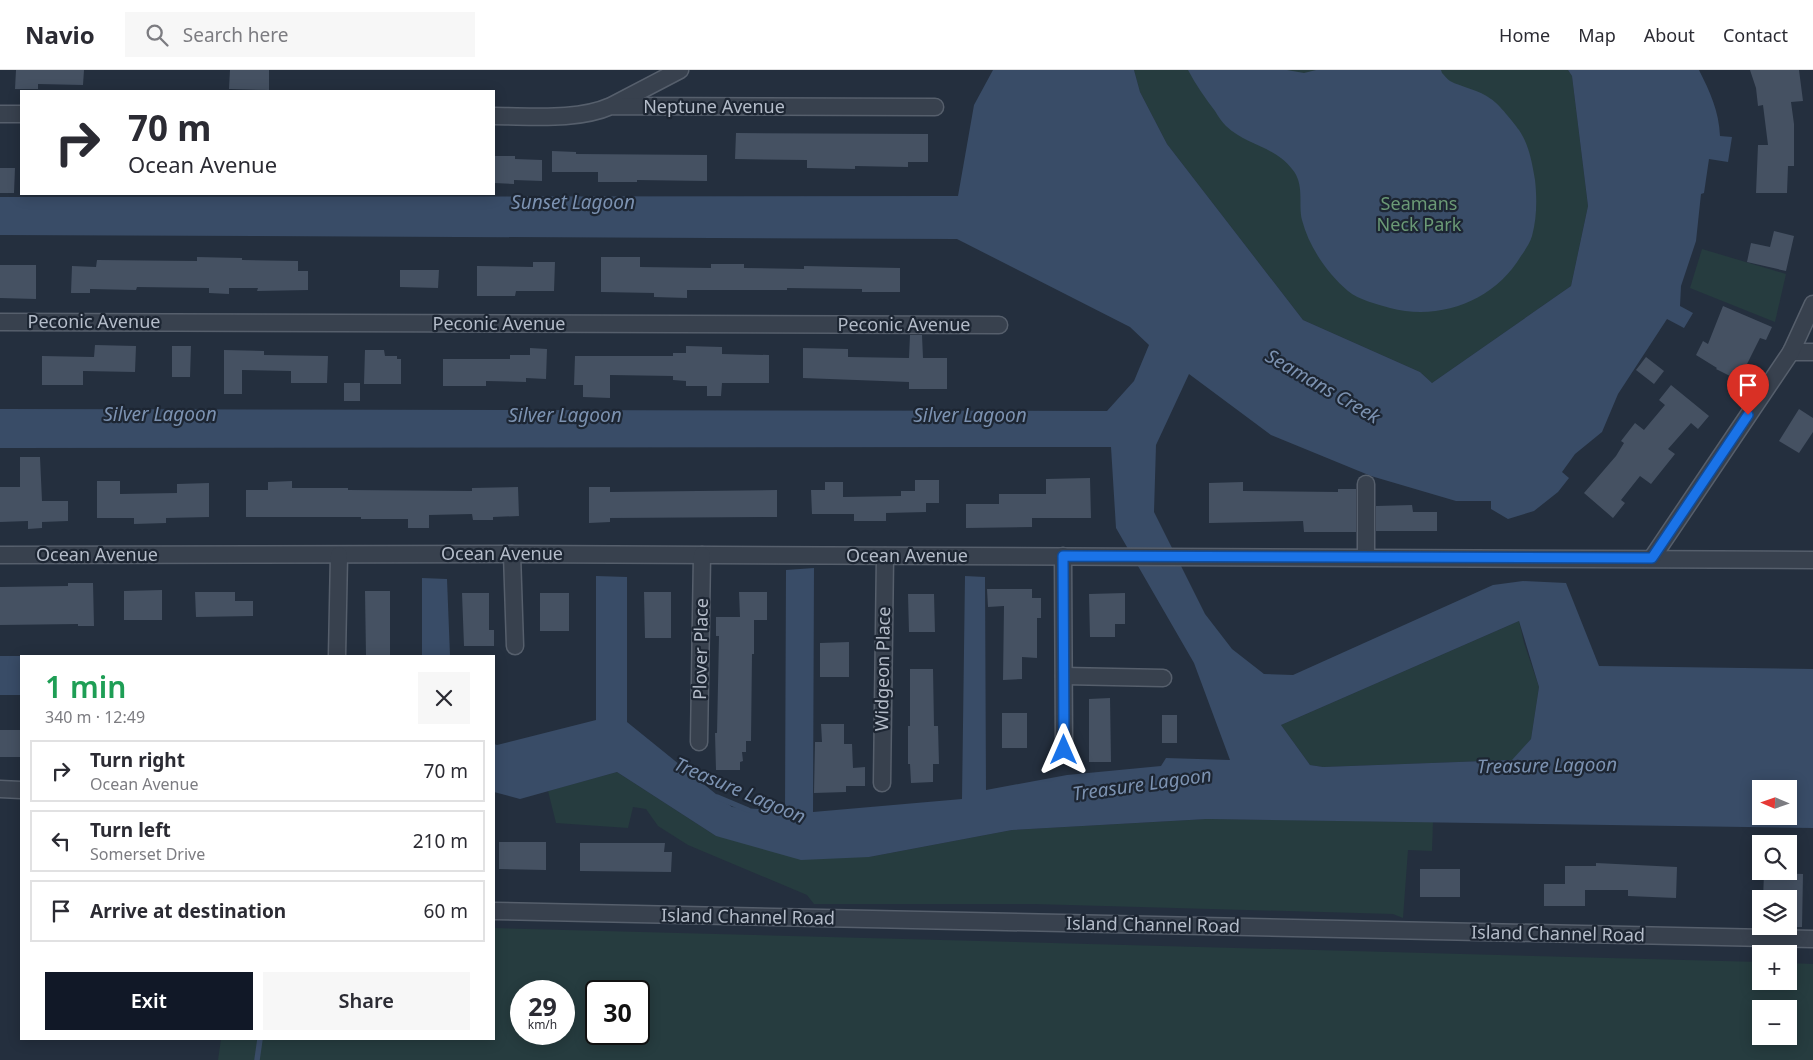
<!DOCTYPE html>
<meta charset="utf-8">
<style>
:root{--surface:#fff;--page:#f7f7f7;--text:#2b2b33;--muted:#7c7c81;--line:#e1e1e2;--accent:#111827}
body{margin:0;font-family:"Noto Sans",sans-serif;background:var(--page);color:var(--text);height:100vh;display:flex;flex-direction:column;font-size:19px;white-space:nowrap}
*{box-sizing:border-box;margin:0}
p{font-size:16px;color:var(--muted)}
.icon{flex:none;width:28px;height:28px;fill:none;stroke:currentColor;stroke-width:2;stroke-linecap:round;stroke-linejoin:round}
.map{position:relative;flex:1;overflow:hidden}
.side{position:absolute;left:20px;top:585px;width:475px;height:385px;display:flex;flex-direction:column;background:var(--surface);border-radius:0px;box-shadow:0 2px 12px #0003}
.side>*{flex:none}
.banner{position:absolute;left:20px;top:20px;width:475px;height:105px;border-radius:0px;box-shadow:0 2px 12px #0003;background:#fff;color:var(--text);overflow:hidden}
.needle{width:32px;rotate:272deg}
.buttons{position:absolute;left:1752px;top:710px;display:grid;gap:10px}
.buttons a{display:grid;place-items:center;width:45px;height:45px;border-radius:0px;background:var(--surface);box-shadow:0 2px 12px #0003;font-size:25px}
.speed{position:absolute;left:510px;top:910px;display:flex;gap:10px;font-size:25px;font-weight:700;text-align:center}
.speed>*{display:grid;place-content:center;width:65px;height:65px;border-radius:50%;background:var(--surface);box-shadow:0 2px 12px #0003;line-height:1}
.speed small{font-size:12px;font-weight:400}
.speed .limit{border:2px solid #111;border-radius:8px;background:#fff;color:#111}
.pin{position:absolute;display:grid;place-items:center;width:42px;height:42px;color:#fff;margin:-51px -21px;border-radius:50% 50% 50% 0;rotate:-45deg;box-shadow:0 0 5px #0007}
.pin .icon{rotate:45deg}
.me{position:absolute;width:55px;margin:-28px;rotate:0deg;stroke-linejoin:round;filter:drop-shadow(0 0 4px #0008)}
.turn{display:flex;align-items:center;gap:18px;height:105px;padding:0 25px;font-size:22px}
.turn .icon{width:65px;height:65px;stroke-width:2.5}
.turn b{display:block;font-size:35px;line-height:42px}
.round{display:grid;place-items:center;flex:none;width:52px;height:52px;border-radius:0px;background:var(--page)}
.overview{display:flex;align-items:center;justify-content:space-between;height:85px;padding:0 25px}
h1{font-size:30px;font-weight:600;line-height:38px;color:#1e9e55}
.button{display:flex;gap:10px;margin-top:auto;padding:10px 25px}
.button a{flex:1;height:58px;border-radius:0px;background:var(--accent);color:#fff;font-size:20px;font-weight:600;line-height:58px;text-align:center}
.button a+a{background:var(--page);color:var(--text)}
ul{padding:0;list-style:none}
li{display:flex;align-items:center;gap:15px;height:62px;margin:0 10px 8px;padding:0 15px;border:2px solid var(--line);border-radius:0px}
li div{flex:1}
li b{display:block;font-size:19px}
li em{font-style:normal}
header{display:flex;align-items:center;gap:30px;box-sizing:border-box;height:70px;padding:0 25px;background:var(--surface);border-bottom:1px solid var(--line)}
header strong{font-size:24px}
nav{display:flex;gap:28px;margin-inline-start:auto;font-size:18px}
.search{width:350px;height:45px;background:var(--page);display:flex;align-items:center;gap:12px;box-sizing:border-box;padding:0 18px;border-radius:0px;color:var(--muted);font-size:19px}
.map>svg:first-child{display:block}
</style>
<header>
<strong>Navio</strong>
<div class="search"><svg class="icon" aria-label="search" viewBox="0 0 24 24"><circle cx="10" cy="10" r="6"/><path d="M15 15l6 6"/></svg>Search here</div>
<nav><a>Home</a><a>Map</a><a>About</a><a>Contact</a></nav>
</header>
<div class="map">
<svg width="1813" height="990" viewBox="0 0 1813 990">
<rect width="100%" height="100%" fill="#242f3e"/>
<g fill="#263c3f" fill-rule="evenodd">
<polygon points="1134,0 1568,0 1572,6 1588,136 1571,216 1432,313 1420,302 1303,250 1167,74 1140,22"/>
<polygon points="1702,179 1786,204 1775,252 1690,218"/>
<polygon points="1519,551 1524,573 1539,617 1531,669 1513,690 1323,697 1310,695 1281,655"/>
<polygon points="617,702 716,766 869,787 1012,760 1207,749 1433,752 1432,781 1408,780 1403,848 1393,844 1034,834 814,834 807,825 688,775 658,756 646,739 633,737 628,758 556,753 548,721"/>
<path d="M494,858L1761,892V911H1789V893L1813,894V990H218L221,969H494ZM521,921H564V964H521ZM639,921V964H596V921ZM1761,939H1789V966H1761Z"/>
</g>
<g fill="#394c67" fill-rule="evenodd">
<path d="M993,0H1134L1140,22L1167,74L1303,250L1420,302L1432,313L1571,216L1588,136L1572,6L1568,0H1699C1710,22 1719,41 1720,66L1732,67L1728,92L1709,89L1704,123L1701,124L1696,171L1681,216L1680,236L1693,243L1684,258L1667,249L1618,324L1602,362L1575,384L1562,402L1569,408L1558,422L1534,441L1508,449L1491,439V431H1456L1371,406L1271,365L1189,304L1156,375L1154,442L1205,544L1232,579L1264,604L1293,605L1493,515L1523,511L1566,513L1599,596L1813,599V758L1207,749L1012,760L869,787L801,790L716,766L617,702L520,729L494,722V674L497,675L596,650V506L627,507V652L732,737L785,741L786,500L814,498L813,742L962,729L965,506L985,507L986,720L1067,705L1161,696L1166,688L1230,690L1194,593L1116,458L1111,377L0,378V339L1107,341L1134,311L1149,275L1130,257L957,169L0,165V127L958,126L974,35ZM1519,551L1539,617L1531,669L1512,690L1323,697L1310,695L1281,655ZM1761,719H1789V746H1761Z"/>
<path d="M1188,0H1287L1304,3L1316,0H1441L1442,3C1444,5 1447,9 1450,11C1461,17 1480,20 1491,29C1499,34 1513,52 1519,60C1529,75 1532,92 1535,110C1537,128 1537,148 1532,166C1530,173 1525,180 1521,186C1494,231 1440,251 1390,238C1377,234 1359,230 1348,221C1327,203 1309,177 1302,150C1298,134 1305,114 1292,99C1274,76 1246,75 1226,56C1222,52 1218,46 1215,41C1205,28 1196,15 1188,0Z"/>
<polygon points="422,508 447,509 450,586 422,586"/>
<polygon points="0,586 261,586 21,586 21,625 0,625"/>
</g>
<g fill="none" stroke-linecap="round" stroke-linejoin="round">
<g stroke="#394c67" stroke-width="5.5">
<polyline points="717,727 748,740"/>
<polyline points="257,990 260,969"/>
</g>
</g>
<g fill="#455162">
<polygon points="16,0 84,0 83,15 38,14 38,19 15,19"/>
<polygon points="230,0 269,0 269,20 229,19"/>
<polygon points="1750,0 1799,0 1803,31 1791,32 1794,54 1794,96 1788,96 1787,123 1756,123 1758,75 1768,75 1763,35 1758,36 1756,18"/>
<polygon points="736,63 928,64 928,92 908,92 908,97 855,96 855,99 807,98 807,90 735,89"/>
<polygon points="552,81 576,82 576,84 707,85 707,111 637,110 637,112 598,112 598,102 552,102"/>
<polygon points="494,86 515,86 515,89 542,90 542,111 514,110 514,114 494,113"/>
<polygon points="0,98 15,98 14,123 0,123"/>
<polygon points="1774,161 1794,166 1786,201 1747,192 1751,173 1770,177"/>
<polygon points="197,187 242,188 242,190 298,191 298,201 308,201 308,220 257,221 258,218 229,218 229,224 209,223 209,218 137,217 136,220 90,219 90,223 71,223 72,196 96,197 97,190 197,191"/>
<polygon points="601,187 640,187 640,197 711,198 711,194 744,194 744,198 804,199 804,196 900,198 900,222 862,222 862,219 787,218 787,220 687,220 687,228 654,227 654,223 601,222"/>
<polygon points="533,192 555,192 554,221 516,221 515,226 477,226 477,196 533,197"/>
<polygon points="0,195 36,195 36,229 0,228"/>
<polygon points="400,200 439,200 438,218 400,217"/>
<polygon points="1723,236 1772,257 1766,270 1760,268 1746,296 1750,298 1742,312 1716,299 1717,298 1696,285 1703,271 1708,274"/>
<polygon points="910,265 922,265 923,288 947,288 947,319 909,319 909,312 803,308 803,278 848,279 848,287 909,288"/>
<polygon points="95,275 136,276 135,302 83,301 83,315 42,315 42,286 94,287"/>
<polygon points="172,276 191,276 190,307 172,307"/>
<polygon points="686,276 722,277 722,284 769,285 769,313 722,313 721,326 707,326 707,316 686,316 686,311 673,310 673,306 610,305 610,328 583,327 583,315 574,315 575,286 673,286 673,283 686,283"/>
<polygon points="530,278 547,279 546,309 526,308 526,312 486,311 486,316 443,316 443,289 510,289 510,285 530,285"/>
<polygon points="224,280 264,281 264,285 328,286 327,313 291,313 291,301 242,300 242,324 224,324"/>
<polygon points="365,280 384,280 385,286 397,286 397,289 401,289 401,314 364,314"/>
<polygon points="1646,287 1664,301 1654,314 1636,300"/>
<rect x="344" y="313" width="16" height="18"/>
<polygon points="1671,315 1709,346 1698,359 1691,353 1668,379 1675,384 1651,414 1640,406 1621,430 1625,433 1613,448 1584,423 1616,386 1624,373 1621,371 1635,353 1644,360 1665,335 1659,330"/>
<polygon points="1799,339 1813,348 1813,362 1799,383 1779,371"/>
<polygon points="20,387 40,387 42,431 68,431 68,451 42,452 42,458 28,459 28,451 0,452 0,417 20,417"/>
<polygon points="1090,408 1091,448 1032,448 1032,457 966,458 966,434 999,434 999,424 1046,424 1046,409"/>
<polygon points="915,410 939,410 939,433 926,433 926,442 886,443 886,451 854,451 854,444 812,444 811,420 825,420 825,412 843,412 843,427 901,426 901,421 915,421"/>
<polygon points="97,411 120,411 120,424 177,423 177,414 209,413 209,447 166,448 166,453 134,454 134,448 97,448"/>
<polygon points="292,411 292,418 348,418 348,420 472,421 472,418 518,417 519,446 493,447 493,450 473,450 472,444 429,445 429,458 408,458 408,449 361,449 361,447 246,447 246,420 268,420 268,412"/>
<polygon points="1243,412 1243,421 1338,422 1338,419 1356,419 1356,462 1304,462 1303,451 1209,453 1209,413"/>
<polygon points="589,417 610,417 610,422 777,420 777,447 610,448 610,452 589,453"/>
<polygon points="1412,435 1413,442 1437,442 1437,461 1376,461 1376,436"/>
<polygon points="68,513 93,513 94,556 78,556 78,554 0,555 0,517 68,516"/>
<polygon points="987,519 1032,519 1032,528 1041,528 1041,548 1037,548 1037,588 1022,587 1022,609 1003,610 1004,536 988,537"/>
<polygon points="162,520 162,550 124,550 124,521"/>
<polygon points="365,521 390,521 390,586 366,586"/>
<polygon points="195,522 235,522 235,531 253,531 253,546 196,547"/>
<polygon points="644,522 671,522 671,568 645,568"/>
<polygon points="739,522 767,522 767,550 754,550 754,584 752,584 751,671 746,671 746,682 742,682 743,691 740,692 740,700 716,700 715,663 717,663 719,566 716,566 716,547 740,547"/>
<polygon points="462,523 489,523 489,560 494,560 494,576 464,576"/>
<rect x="540" y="523" width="29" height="38"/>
<polygon points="1125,523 1125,554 1115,554 1115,567 1090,567 1089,524"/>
<polygon points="908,524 934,524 935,562 909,562"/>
<polygon points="849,572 849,607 820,607 820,573"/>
<polygon points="910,599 933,599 934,656 938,656 939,694 933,694 933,712 911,713 910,694 908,694 908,656 910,656"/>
<polygon points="1110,628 1111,692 1089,692 1089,629"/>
<rect x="1002" y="643" width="25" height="35"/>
<rect x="1162" y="645" width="15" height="28"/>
<polygon points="821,654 844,654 844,674 852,674 853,698 865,697 865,716 846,716 846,722 814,723 815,672 822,672"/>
<rect x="0" y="660" width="21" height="27"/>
<polygon points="499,772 546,772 546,800 499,799"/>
<polygon points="580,773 665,773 664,782 672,782 671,802 580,801"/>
<polygon points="1596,793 1677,797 1676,828 1628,826 1628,820 1585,820 1585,836 1544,836 1544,814 1565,814 1565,796 1596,796"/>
<rect x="1420" y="799" width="40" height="28"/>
<polygon points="1764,803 1803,804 1802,857 1789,857 1789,829 1763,829"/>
</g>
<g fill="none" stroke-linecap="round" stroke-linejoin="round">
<defs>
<g id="street">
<polyline points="613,35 680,0"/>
<polyline points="0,44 21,44"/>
<path d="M494,46C531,46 577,51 611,36L935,37"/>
<polyline points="0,252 999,255"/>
<polyline points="1791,282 1813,282"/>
<polyline points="1366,414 1366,487"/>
<polyline points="512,484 515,576"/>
<polyline points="0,485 512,484 1813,490"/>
<polyline points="1063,486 1064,679"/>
<polyline points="1652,488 1791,282 1813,234"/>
<polyline points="337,586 339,485"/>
<polyline points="1064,606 1163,608"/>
<polyline points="699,672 702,485"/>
<polyline points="882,713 885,486"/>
<polyline points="0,719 21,720"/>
<polyline points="494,841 1813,869"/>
</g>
</defs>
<use href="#street" stroke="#565f6c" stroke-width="19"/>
<use href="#street" stroke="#38414e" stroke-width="16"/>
</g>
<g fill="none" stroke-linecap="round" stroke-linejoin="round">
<defs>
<polyline id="route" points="1064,680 1063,486 1652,488 1748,345"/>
</defs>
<use href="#route" stroke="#114b97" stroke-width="12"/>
<use href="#route" stroke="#1a73e8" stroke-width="9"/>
</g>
<g text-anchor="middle" stroke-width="4.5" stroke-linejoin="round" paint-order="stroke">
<g font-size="18" fill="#b4bcc9" stroke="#1d2633">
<text x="714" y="43">Neptune Avenue</text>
<text x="94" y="258">Peconic Avenue</text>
<text x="499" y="260">Peconic Avenue</text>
<text x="904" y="261">Peconic Avenue</text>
<text x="502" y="490">Ocean Avenue</text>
<text x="97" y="491">Ocean Avenue</text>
<text x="907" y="492">Ocean Avenue</text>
<text transform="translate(701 579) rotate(-89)" y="6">Plover Place</text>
<text transform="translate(883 599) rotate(-89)" y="6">Widgeon Place</text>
<text transform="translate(748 847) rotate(1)" y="6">Island Channel Road</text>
<text transform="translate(1153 855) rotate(1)" y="6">Island Channel Road</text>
<text transform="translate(1558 864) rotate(1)" y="6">Island Channel Road</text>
</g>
<g font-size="18" fill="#6b9a76" stroke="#1d2633">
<text x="1419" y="140">Seamans<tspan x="1419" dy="21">Neck Park</tspan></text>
</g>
<g font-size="19" font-style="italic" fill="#7c92b1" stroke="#1d2633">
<text x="573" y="139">Sunset Lagoon</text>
<text transform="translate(1323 316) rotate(30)" y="7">Seamans Creek</text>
<text x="160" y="351">Silver Lagoon</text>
<text x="565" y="352">Silver Lagoon</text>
<text x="970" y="352">Silver Lagoon</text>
<text transform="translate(1547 695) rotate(-1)" y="7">Treasure Lagoon</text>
<text transform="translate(1142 714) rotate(-8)" y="7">Treasure Lagoon</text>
<text transform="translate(740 720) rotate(23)" y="7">Treasure Lagoon</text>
</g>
</g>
</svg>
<div class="buttons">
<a><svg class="needle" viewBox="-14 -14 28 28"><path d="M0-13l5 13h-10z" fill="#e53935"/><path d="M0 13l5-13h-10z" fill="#7c7c81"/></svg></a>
<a><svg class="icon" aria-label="search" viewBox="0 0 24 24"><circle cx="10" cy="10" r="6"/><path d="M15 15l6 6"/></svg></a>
<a><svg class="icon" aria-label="layers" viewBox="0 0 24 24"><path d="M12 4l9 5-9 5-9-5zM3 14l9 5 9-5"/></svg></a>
<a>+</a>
<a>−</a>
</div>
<div class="speed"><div>29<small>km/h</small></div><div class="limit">30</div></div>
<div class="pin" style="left:1748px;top:345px;background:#d93025"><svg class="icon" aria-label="arrive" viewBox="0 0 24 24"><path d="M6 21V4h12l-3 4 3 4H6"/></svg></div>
<svg class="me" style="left:1064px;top:680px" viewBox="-20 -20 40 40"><path d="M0-17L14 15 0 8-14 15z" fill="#1a73e8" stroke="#fff" stroke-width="4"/></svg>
<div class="banner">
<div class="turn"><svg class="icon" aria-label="right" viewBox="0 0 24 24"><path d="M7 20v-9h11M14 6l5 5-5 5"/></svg><div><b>70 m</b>Ocean Avenue</div></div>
</div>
<section class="side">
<div class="overview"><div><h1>1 min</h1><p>340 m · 12:49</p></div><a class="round"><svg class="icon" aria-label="close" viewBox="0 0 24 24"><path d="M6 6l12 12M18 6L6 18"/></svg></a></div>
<ul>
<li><svg class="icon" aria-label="right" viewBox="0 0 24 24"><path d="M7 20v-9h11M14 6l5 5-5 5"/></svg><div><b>Turn right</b><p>Ocean Avenue</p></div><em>70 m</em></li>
<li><svg class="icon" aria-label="left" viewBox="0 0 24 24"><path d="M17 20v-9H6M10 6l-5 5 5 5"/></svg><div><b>Turn left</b><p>Somerset Drive</p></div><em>210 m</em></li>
<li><svg class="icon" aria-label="arrive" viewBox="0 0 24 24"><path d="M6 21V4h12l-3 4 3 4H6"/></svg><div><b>Arrive at destination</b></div><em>60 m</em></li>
</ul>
<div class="button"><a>Exit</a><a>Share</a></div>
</section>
</div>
